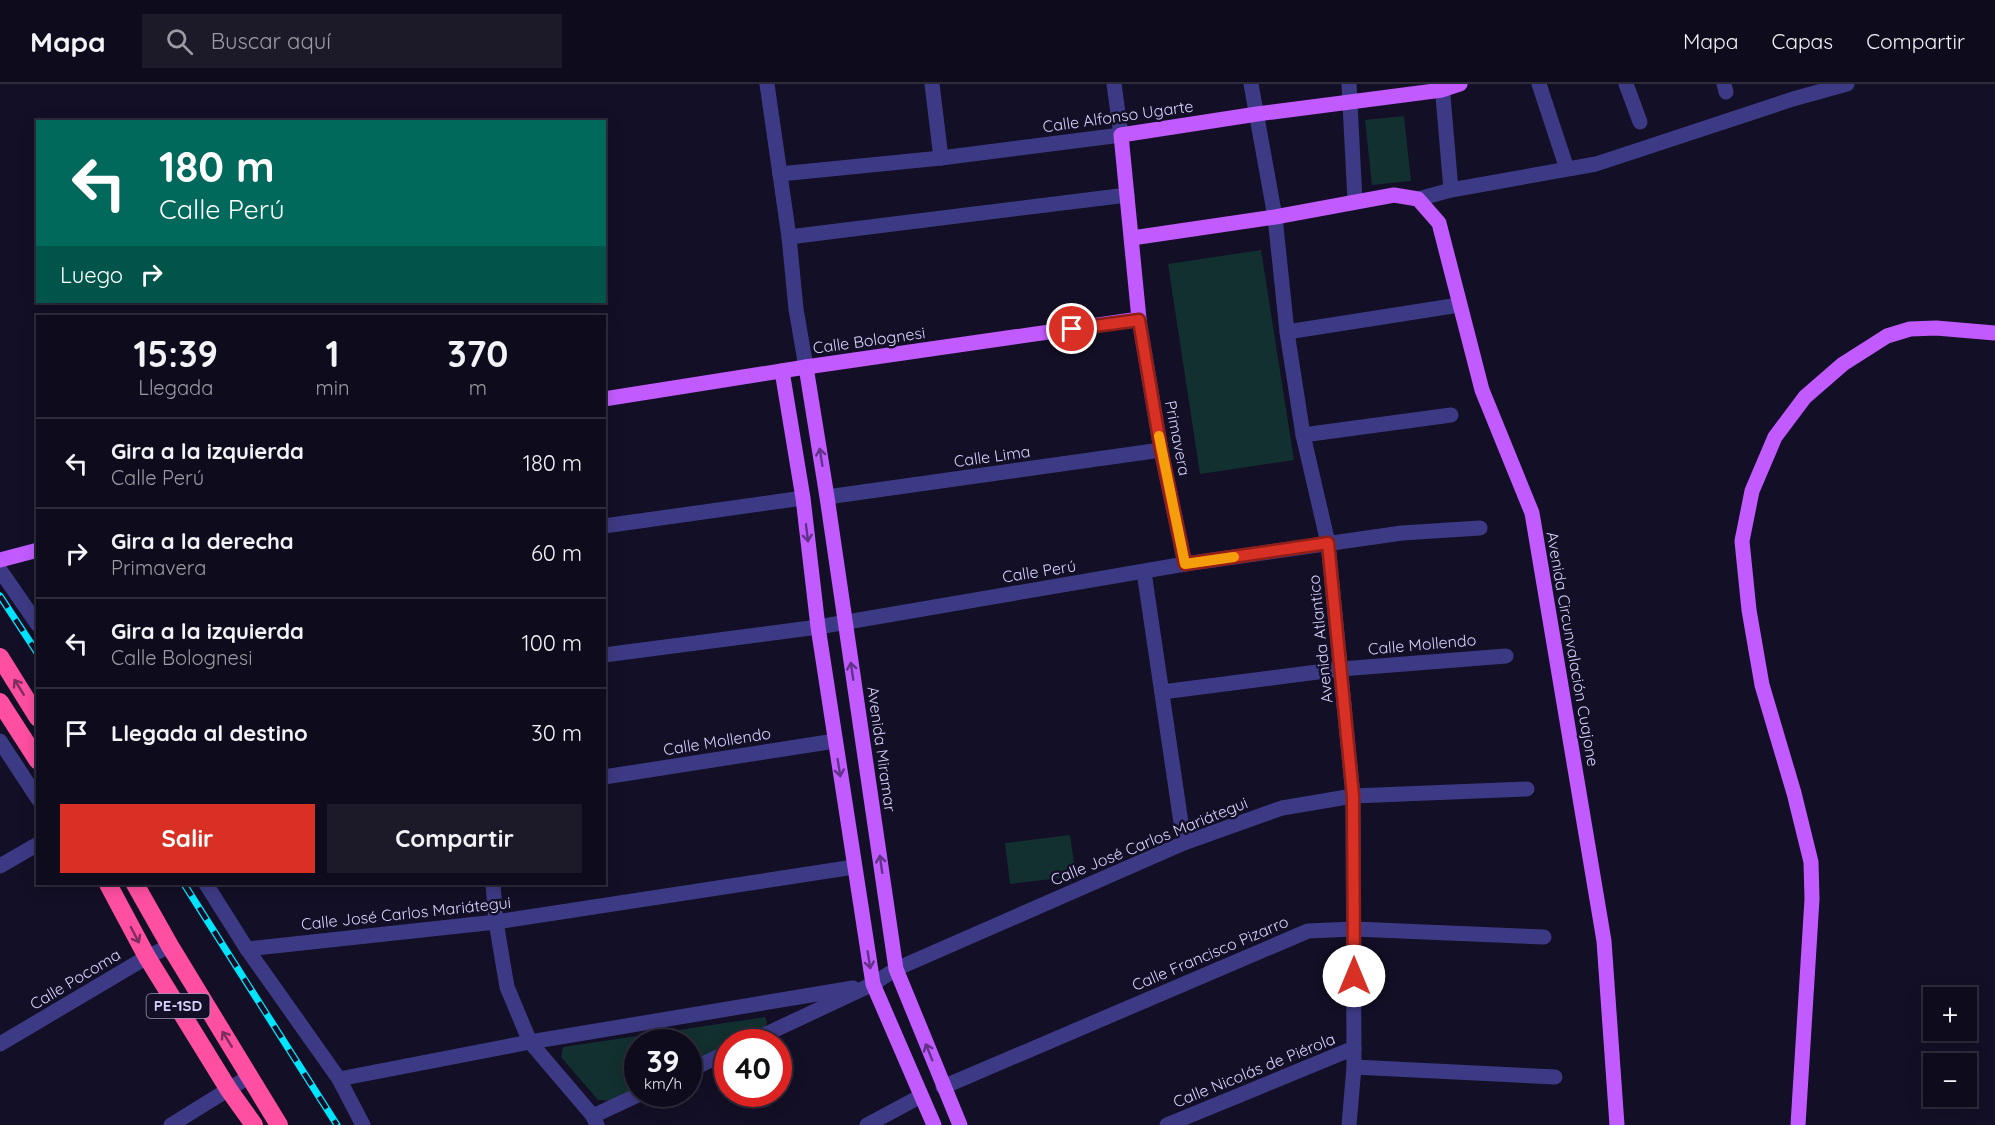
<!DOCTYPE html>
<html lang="es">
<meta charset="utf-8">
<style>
:root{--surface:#0e0b1c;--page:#1c1929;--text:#f1f3f6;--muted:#9b9ba3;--line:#2e2b3b;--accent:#d93025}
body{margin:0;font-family:Quicksand,sans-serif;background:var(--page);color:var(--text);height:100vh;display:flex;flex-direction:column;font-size:22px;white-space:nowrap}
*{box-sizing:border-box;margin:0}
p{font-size:20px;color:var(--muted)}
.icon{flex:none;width:33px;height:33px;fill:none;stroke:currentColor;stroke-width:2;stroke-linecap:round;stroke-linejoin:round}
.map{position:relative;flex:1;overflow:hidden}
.panel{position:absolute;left:36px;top:231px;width:570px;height:570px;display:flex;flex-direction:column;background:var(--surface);border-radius:0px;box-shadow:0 3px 15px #0003,0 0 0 2px var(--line)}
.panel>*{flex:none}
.guide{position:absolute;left:36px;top:36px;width:570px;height:183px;border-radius:0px;box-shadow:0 3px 15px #0003,0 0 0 2px var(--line);background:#00695c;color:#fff;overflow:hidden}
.fabs{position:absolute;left:1923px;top:903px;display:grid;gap:12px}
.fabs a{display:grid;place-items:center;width:54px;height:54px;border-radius:0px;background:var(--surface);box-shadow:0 3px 15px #0003,0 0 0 2px var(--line);font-size:30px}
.speed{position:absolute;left:624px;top:945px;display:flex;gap:12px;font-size:30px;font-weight:700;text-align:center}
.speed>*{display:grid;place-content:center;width:78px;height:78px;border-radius:50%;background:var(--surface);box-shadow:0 3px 15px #0003,0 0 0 2px var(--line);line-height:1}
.speed small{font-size:15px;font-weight:400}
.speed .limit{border:9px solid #d22;background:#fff;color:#111}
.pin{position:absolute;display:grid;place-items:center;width:51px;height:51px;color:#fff;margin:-26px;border:3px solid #fff;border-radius:50%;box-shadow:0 2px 6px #0007}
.me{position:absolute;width:66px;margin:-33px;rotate:0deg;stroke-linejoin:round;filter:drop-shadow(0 0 4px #0008)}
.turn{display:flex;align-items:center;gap:21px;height:126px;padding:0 24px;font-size:27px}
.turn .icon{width:78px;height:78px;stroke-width:2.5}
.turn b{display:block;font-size:42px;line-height:51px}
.then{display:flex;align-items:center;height:57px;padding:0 24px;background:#0003;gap:12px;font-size:22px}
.eta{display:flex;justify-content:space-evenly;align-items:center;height:102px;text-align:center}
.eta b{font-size:36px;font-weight:700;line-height:42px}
.cta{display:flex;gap:12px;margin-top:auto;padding:12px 24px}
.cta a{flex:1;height:69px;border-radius:0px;background:var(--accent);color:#fff;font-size:24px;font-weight:700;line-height:69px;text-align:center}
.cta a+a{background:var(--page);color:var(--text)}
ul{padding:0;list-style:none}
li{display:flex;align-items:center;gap:18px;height:90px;padding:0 24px;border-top:2px solid var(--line)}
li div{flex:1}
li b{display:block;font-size:22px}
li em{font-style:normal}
header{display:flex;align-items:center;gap:36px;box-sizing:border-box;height:84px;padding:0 30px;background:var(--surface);border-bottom:2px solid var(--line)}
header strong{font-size:28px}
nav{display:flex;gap:33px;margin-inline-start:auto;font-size:21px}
.search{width:420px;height:54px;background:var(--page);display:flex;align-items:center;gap:15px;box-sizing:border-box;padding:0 21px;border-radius:0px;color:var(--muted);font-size:22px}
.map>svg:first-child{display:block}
</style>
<header>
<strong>Mapa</strong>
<div class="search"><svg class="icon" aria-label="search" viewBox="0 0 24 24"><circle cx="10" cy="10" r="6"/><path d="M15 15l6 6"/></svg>Buscar aquí</div>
<nav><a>Mapa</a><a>Capas</a><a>Compartir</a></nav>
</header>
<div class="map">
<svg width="1995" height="1041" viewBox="0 0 1995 1041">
<rect width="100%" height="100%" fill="#130f26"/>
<g fill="#12302f">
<polygon points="1404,32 1411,97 1372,101 1365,36"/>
<polygon points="1261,166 1294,376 1200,390 1168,180"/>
<polygon points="1070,751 1076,792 1010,800 1005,759"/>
<polygon points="765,933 767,938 765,945 736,958 728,958 727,963 689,981 688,958 638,958 637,1005 612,1017 598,1016 561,973 563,963"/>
</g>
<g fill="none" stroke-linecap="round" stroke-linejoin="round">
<g stroke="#3d3a85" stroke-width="15">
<polyline points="767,0 789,153 796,225 806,283"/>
<polyline points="932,0 941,74"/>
<polyline points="1251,0 1275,133 1287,248 1303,351 1328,459 1353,712 1354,983 1349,1041"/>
<polyline points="1349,0 1355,117"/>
<polyline points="1442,0 1451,106"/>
<polyline points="1539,0 1567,85"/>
<polyline points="1626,0 1640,38"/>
<polyline points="1724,0 1726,8"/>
<polyline points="780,90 941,74 1121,51 1114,0"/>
<polyline points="1418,115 1451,106 1596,80 1793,15 1847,0"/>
<polyline points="789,153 1127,111"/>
<polyline points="1139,235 1161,366 1185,480"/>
<polyline points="1287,248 1459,221"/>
<polyline points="1303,351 1451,331"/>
<polyline points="827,413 1161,366"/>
<polyline points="604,442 803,414"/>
<polyline points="0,486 38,541"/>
<polyline points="1144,488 1184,759"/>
<polyline points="604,571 818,543 1185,480 1402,449 1480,444"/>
<polyline points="1162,608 1341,585 1506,572"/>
<polyline points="0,657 38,715"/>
<polyline points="604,693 835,657"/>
<polyline points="0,782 38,760"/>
<polyline points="206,800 247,865 339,995 363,1041"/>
<polyline points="493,800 496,838 507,903 530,958 593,1032 597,1041"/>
<polyline points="247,865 496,838 854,783"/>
<polyline points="749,958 873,900 896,885 1184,759 1282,724 1353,712 1527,705"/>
<polyline points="0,960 147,873 170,862"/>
<polyline points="1354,983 1555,993"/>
<polyline points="688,987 728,968"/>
<polyline points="339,995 530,958 853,904"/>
<polyline points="943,1003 1308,847 1354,845 1544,853"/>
<polyline points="593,1032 640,1010"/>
<polyline points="171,1041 250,992"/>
<polyline points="867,1041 921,1012"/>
<polyline points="1167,1041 1354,964"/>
</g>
<g stroke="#c25bff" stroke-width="15">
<polyline points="1132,154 1275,133 1394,111 1418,115 1439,139 1482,306 1532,429 1604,857 1617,1041"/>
<polyline points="806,283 827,413 896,885 960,1041"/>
<polyline points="782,287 803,414 818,543 873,900 934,1041"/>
<polyline points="604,315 806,283 1139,235 1121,51 1257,30 1442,6 1460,0"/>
<polyline points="0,476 38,466"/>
<polyline points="1798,1041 1812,815 1811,778 1794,709 1762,601 1749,526 1742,457 1752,407 1775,353 1805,313 1843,280 1887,252 1910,245 1936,244 1995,249"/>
</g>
<g stroke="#ff4fa3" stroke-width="18">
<polyline points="0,573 38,634"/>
<polyline points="0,618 38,677"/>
<polyline points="108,800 147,873 229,1006 254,1041"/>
<polyline points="135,800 170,862 279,1041"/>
</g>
<defs>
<g id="rail">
<polyline points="0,512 38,570"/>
<polyline points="184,800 337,1041"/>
</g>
</defs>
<use href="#rail" stroke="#00e5ff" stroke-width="7"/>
<use href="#rail" stroke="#130f26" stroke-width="4.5" stroke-dasharray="14" stroke-linecap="butt"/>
</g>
<defs><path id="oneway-shaft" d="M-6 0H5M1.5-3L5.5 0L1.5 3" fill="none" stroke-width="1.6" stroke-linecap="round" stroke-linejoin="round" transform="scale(1.5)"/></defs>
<g stroke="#623188">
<use href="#oneway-shaft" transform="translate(821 373) rotate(-99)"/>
<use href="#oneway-shaft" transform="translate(807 449) rotate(83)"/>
<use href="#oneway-shaft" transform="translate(852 587) rotate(-98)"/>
<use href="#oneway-shaft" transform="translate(839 684) rotate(81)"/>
<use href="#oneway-shaft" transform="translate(881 780) rotate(-98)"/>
<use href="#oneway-shaft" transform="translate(869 876) rotate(81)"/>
<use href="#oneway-shaft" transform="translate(929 968) rotate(-112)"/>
</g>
<g stroke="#7d2c5e">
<use href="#oneway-shaft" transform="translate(19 603) rotate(-122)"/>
<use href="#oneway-shaft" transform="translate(135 851) rotate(62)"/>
<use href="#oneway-shaft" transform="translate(227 955) rotate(-122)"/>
</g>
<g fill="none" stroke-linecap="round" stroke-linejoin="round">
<defs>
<polyline id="route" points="1072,245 1139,236 1161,366 1185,480 1328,459 1353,712 1354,892"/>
</defs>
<use href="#route" stroke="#8d1f18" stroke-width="15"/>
<use href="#route" stroke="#d93025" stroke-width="10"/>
<polyline stroke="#f59e0b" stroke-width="10" points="1159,352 1185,480 1234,473"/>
</g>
<g text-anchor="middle" stroke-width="5" stroke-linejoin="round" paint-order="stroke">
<rect fill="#130f26" stroke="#9e99be" stroke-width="1.5" x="146.5" y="910" width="63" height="24" rx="4.5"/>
<g font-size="15" font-weight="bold" fill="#d9d4ff">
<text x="178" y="927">PE-1SD</text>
</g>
<g font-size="16" fill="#d9d4ff" stroke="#130f26">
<text transform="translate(1118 32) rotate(-8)" y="6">Calle Alfonso Ugarte</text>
<text transform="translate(869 256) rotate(-8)" y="6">Calle Bolognesi</text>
<text transform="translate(1178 354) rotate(79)" y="6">Primavera</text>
<text transform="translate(992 372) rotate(-8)" y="6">Calle Lima</text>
<text transform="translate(1039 487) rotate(-9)" y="6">Calle Perú</text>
<text transform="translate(1320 555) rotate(-96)" y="6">Avenida Atlantico</text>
<text transform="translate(1422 560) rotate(-5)" y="6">Calle Mollendo</text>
<text transform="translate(1573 565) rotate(80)" y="6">Avenida Circunvalación Cuajone</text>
<text transform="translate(717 657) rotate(-9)" y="6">Calle Mollendo</text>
<text transform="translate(882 665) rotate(82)" y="6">Avenida Miramar</text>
<text transform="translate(1149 757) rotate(-22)" y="6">Calle José Carlos Mariátegui</text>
<text transform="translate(406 829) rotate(-6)" y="6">Calle José Carlos Mariátegui</text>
<text transform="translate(1210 869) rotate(-23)" y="6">Calle Francisco Pizarro</text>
<text transform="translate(75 895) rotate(-31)" y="6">Calle Pocoma</text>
<text transform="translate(1254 986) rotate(-22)" y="6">Calle Nicolás de Piérola</text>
</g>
</g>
</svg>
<div class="fabs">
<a>+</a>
<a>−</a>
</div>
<div class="speed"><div>39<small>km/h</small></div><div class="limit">40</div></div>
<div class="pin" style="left:1072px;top:245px;background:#d93025"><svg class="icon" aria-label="arrive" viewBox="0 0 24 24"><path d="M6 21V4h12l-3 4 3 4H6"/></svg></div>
<svg class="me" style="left:1354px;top:892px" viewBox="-20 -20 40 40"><circle r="19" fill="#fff"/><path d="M0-13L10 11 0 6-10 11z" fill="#d93025"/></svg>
<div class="guide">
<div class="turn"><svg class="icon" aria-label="left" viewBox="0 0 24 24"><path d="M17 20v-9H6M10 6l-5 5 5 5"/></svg><div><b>180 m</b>Calle Perú</div></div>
<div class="then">Luego<svg class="icon" aria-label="right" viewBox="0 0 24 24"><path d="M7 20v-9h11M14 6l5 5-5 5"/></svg></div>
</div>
<section class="panel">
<div class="eta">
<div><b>15:39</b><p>Llegada</p></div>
<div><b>1</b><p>min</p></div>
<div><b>370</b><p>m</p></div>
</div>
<ul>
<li><svg class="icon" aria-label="left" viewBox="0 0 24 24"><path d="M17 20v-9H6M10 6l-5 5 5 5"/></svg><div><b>Gira a la izquierda</b><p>Calle Perú</p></div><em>180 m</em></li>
<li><svg class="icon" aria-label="right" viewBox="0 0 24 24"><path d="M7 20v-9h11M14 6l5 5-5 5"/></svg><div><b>Gira a la derecha</b><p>Primavera</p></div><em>60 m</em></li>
<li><svg class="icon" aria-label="left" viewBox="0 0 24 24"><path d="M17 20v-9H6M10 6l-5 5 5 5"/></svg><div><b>Gira a la izquierda</b><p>Calle Bolognesi</p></div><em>100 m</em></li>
<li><svg class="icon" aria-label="arrive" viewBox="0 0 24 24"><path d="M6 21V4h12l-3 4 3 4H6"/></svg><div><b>Llegada al destino</b></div><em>30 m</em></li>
</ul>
<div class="cta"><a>Salir</a><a>Compartir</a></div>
</section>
</div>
